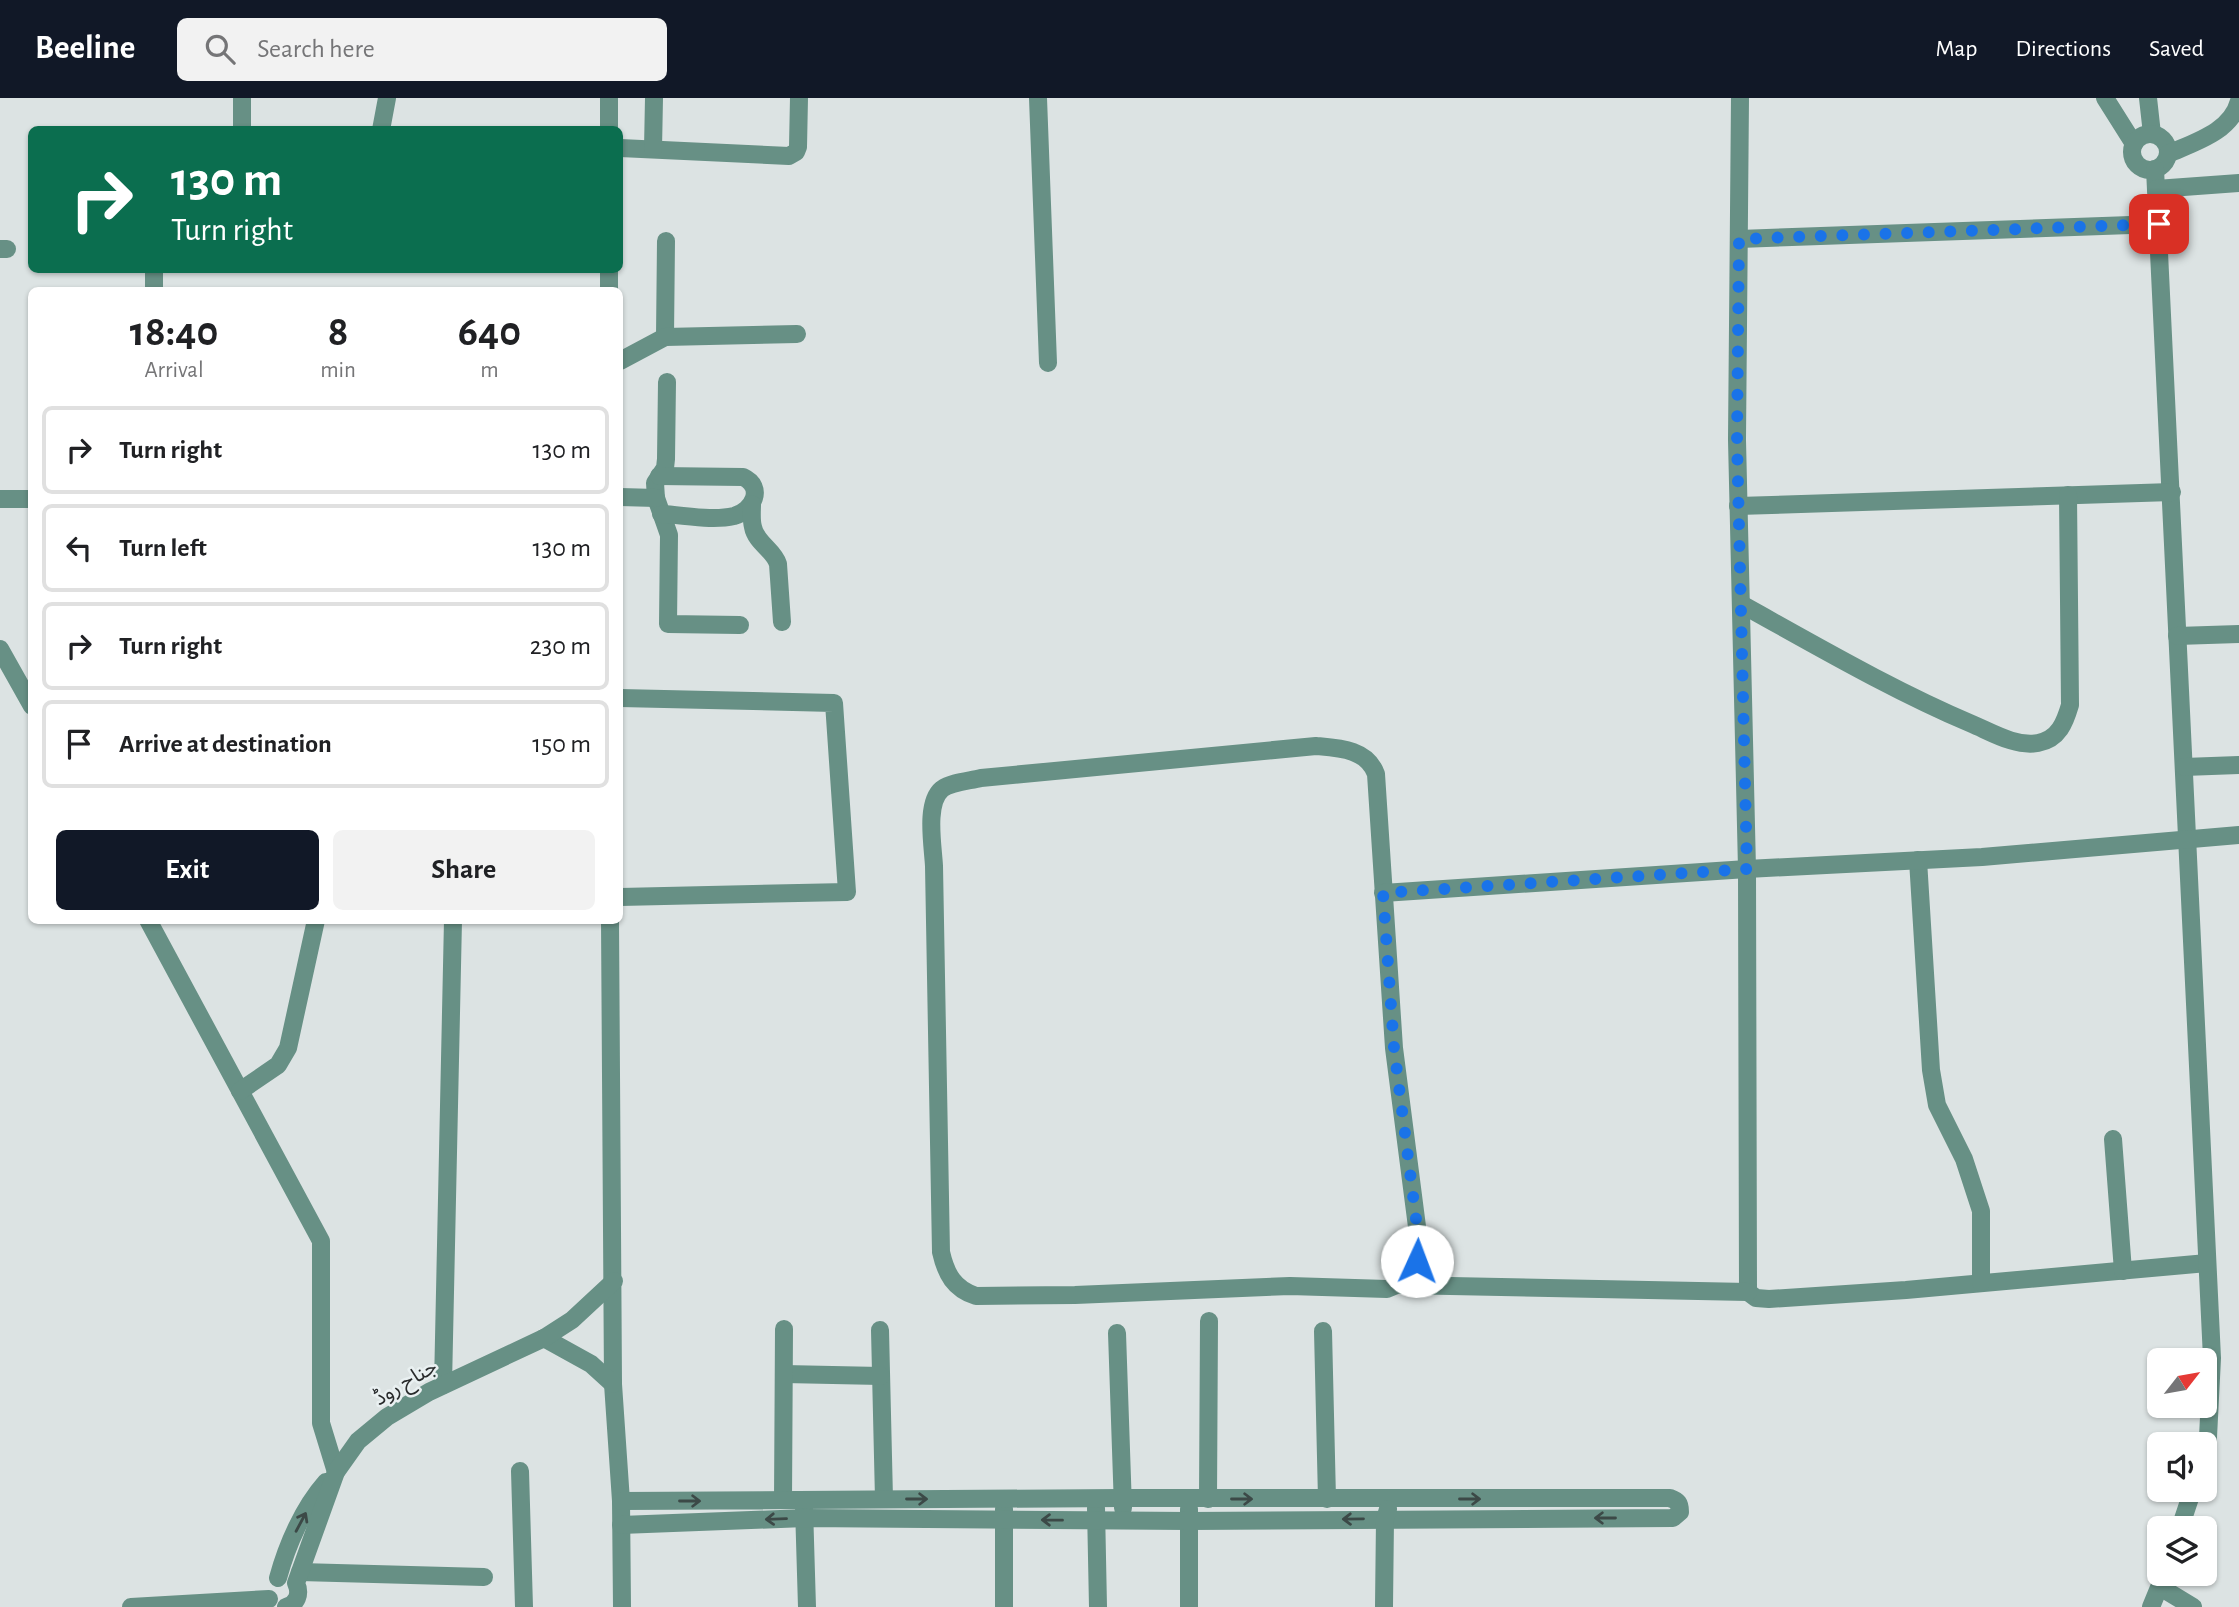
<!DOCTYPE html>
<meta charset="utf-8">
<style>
:root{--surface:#fff;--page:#f2f2f2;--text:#202124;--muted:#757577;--line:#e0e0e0;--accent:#111827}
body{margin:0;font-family:"Alegreya Sans","Noto Sans Arabic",sans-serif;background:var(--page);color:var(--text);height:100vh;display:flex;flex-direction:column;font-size:26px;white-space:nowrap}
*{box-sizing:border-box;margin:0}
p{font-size:23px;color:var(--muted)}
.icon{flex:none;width:38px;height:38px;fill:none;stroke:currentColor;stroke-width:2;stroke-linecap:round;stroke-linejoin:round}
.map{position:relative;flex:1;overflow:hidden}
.panel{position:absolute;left:28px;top:189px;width:595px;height:637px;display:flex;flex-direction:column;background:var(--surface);border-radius:10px;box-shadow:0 2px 5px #0004}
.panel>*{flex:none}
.banner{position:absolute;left:28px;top:28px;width:595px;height:147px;border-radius:10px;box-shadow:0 2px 5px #0004;background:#0b6e4f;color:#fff;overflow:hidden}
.needle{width:46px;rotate:59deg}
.fabs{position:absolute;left:2147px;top:1250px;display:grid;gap:14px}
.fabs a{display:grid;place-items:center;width:70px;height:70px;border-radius:10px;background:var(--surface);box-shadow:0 2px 5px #0004;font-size:35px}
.pin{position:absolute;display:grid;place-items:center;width:60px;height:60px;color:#fff;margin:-30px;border-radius:14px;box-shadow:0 4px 10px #0006}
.me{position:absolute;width:77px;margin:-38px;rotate:2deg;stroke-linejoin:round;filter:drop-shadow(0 0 5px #0008)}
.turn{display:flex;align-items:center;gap:24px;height:147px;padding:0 28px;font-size:32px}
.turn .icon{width:91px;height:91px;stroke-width:2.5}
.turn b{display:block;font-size:49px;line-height:60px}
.eta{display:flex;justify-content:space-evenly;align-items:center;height:119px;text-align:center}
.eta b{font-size:42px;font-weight:700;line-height:49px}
.cta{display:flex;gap:14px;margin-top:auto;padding:14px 28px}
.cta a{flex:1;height:80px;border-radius:10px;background:var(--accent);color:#fff;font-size:28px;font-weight:700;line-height:80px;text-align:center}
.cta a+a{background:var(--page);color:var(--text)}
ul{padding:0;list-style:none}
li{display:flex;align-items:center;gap:21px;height:88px;margin:0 14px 10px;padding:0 14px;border:4px solid var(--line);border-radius:10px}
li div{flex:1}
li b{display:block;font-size:26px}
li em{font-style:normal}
header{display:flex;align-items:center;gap:42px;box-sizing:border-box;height:98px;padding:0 35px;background:var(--accent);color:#fff}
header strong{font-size:33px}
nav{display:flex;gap:38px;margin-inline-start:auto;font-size:24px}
.search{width:490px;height:63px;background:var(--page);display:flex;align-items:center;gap:18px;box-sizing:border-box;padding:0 24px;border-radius:10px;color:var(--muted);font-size:26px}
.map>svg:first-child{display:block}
</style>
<header>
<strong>Beeline</strong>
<div class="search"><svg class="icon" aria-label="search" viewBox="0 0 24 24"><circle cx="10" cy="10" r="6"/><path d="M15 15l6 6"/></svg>Search here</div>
<nav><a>Map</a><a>Directions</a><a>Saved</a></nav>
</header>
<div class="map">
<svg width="2239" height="1509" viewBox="0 0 2239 1509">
<rect width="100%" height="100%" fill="#dce3e3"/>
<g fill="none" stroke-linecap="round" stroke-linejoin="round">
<g stroke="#679085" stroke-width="18">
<polyline points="609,0 609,32"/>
<polyline points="1038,0 1048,265"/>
<polyline points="1740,0 1737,342 1747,771 1748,1194 1756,1200 1769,1201 1906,1192 2207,1165"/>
<polyline points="2105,0 2134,46"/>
<polyline points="2148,0 2152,36"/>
<polyline points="242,32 242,0"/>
<polyline points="381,32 387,0"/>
<circle cx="2150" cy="54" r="18"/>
<polyline points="620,50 789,58 796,54 798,49 799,0"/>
<polyline points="653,51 654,0"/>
<path d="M2168,56C2195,44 2231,34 2239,3"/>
<polyline points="2155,71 2212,1260 2208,1339 2205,1351"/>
<polyline points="2156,91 2239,85"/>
<polyline points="1739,141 2159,126"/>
<polyline points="0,151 7,151"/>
<polyline points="609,172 609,192"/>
<polyline points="154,192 154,172"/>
<polyline points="665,239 666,143"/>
<polyline points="620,263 665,239 797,236"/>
<polyline points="667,284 666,361 665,370 655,385 656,400 669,437 668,526 740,527"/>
<path d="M659,378L743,379C765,389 753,413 734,418C712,423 684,417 661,416"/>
<polyline points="620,399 656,400"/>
<polyline points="0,401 32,401"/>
<path d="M752,406C752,413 751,422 753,429C756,445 774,452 778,466L782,524"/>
<polyline points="1738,408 2172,394"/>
<path d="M1741,506C1817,548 1892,592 1972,626C1993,635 2016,649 2038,645C2059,641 2065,624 2070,607L2068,397"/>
<polyline points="2177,538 2239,536"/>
<polyline points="0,551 32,608"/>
<polyline points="620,600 834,605 847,794 620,799"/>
<path d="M1316,648C1339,650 1367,651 1376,676L1394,950L1420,1152C1414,1172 1408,1184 1387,1191L1290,1188L1075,1197L976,1198C954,1191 946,1176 941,1154L934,768C933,748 925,705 942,691C952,684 969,683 981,680Z"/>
<polyline points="2184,669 2239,667"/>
<polyline points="1918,762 1931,972 1937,1007 1964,1061 1981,1113 1981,1185"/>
<polyline points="1383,795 1747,771 1982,759 2239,737"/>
<polyline points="148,822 321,1143 321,1325 336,1374"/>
<polyline points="610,822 613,1286 621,1403 622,1509"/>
<polyline points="240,993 278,967 288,950 316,822"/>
<polyline points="2113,1041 2123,1173"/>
<polyline points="1400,1187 1748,1194"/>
<polyline points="880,1232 884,1401"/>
<polyline points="1323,1233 1327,1401"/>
<polyline points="1117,1235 1123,1410"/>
<polyline points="544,1240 591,1266 613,1286"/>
<polyline points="784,1276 881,1278"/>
<polyline points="443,1287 453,822"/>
<polyline points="520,1373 524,1509"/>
<polyline points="1208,1401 1209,1223"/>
<polyline points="783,1402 784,1231"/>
<polyline points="804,1409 807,1509"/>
<polyline points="1096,1410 1098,1509"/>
<polyline points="1004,1411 1004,1509"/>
<polyline points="1189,1411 1189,1509"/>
<path d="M621,1427L805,1420L1189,1423L1673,1420L1680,1414C1680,1405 1678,1403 1670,1400H1122L621,1403"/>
<polyline points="2180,1430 2193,1391"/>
<polyline points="300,1474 484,1479"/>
<path d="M278,1480C287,1447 303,1410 326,1384"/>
<polyline points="2160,1489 2193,1509"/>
<polyline points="131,1509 269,1501"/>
<path d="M286,1509C297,1506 301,1496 296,1485L336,1374L358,1343L387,1319L429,1294L544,1240L572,1222L614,1183"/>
<polyline points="1384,1509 1385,1421 1388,1411"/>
<polyline points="2151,1509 2165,1475"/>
</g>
</g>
<defs><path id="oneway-shaft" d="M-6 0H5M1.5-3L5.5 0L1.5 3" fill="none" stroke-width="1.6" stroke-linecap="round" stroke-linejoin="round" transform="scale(1.75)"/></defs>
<g stroke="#3c4947">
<use href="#oneway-shaft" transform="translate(917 1401)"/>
<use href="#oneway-shaft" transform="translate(1242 1401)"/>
<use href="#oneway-shaft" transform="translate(1470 1401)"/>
<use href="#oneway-shaft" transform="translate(690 1403)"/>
<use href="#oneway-shaft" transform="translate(1605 1420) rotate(180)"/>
<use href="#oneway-shaft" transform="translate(776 1421) rotate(178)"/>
<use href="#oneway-shaft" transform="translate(1353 1421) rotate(179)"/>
<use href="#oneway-shaft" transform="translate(1052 1422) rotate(-179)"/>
<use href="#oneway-shaft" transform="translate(301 1424) rotate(-62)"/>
</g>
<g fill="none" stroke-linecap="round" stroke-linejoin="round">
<polyline stroke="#1a73e8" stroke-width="12" stroke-dasharray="0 21.6" points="1417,1163 1420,1152 1394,950 1383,795 1747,771 1737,342 1739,141 2159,126"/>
</g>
<g text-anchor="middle" stroke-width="5" stroke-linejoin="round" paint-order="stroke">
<g font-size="21" fill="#292b2c" stroke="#e9f0f1">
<text transform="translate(405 1284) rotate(-31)" y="7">جناح روڈ</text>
</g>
</g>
</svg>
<div class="fabs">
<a><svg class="needle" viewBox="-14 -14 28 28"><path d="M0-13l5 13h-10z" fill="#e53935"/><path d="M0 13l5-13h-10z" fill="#757577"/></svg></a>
<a><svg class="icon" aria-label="sound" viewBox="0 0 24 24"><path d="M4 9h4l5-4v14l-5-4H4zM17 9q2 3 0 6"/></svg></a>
<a><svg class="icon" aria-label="layers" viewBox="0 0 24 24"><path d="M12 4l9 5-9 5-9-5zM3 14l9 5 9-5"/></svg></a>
</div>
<div class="pin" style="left:2159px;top:126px;background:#d93025"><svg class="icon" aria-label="arrive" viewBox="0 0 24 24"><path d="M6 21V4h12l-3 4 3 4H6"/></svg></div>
<svg class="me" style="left:1417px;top:1163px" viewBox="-20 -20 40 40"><circle r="19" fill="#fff"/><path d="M0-13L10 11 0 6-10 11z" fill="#1a73e8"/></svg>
<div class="banner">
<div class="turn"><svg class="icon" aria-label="right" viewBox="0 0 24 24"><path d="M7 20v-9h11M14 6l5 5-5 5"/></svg><div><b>130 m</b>Turn right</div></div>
</div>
<section class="panel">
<div class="eta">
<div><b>18:40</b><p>Arrival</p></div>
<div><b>8</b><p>min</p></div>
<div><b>640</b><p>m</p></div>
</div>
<ul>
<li><svg class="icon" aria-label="right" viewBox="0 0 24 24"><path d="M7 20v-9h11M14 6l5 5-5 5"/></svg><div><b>Turn right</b></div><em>130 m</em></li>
<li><svg class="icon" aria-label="left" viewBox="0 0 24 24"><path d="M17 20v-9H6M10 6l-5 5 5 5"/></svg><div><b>Turn left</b></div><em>130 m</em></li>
<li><svg class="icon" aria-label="right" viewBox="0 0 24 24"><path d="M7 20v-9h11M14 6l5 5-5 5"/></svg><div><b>Turn right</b></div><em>230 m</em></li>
<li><svg class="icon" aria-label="arrive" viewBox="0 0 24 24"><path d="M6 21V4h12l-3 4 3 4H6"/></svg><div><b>Arrive at destination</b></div><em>150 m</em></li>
</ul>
<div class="cta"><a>Exit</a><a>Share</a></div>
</section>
</div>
